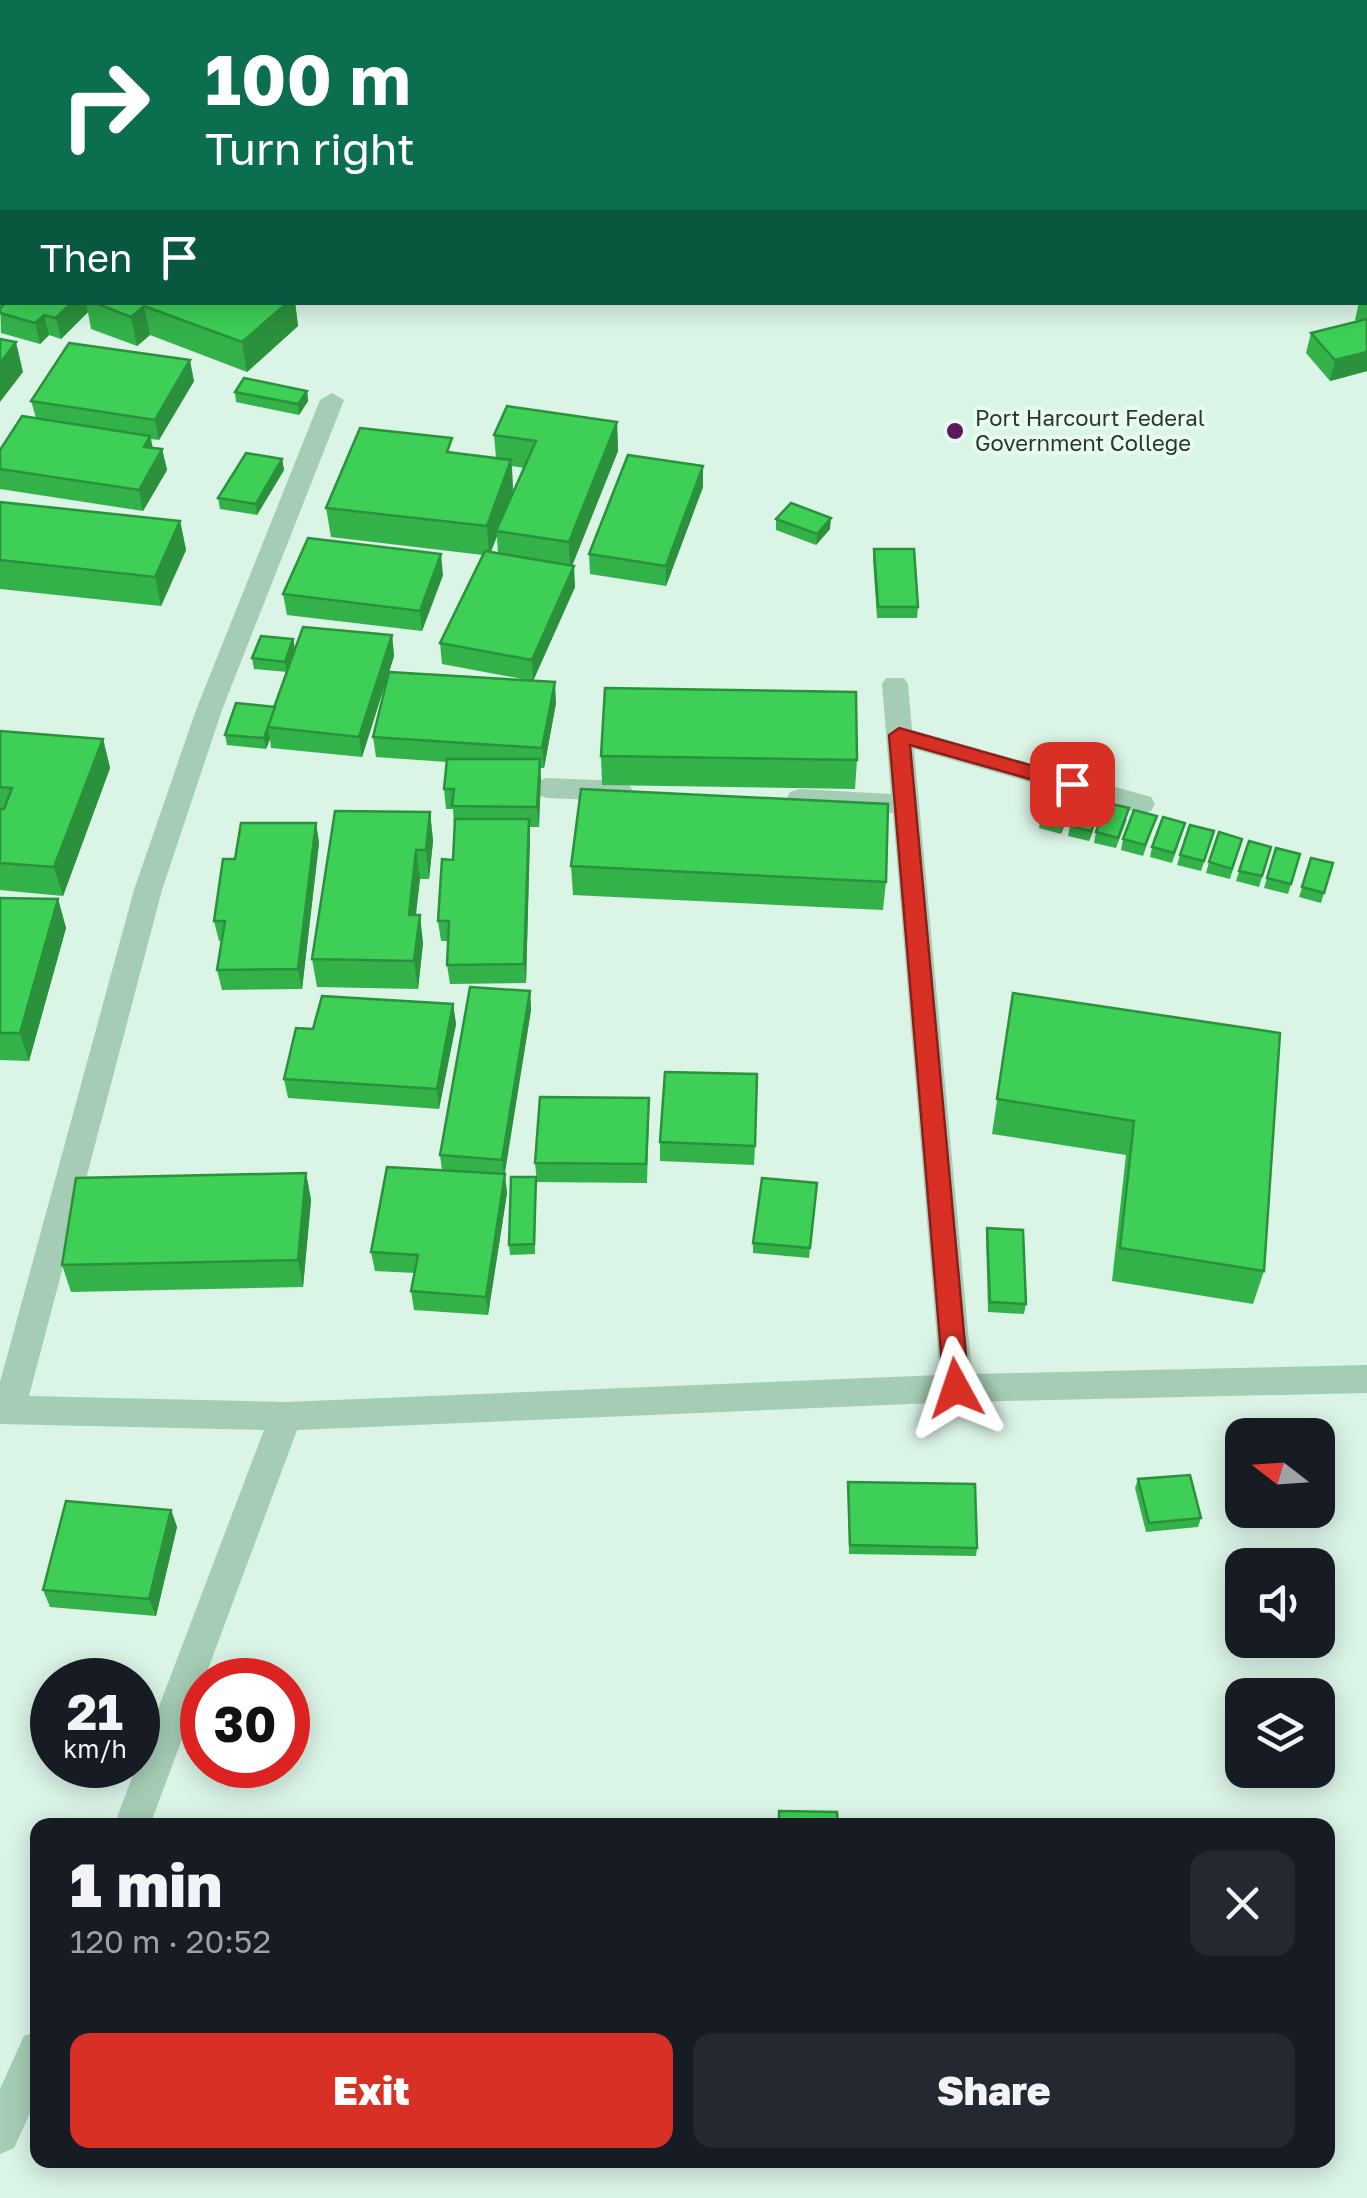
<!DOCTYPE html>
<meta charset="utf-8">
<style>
:root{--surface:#171b24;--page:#242831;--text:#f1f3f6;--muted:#9ea1a6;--accent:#d93025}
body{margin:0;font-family:"Golos Text",sans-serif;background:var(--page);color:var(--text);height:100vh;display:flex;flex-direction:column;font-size:38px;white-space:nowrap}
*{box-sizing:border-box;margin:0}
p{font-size:32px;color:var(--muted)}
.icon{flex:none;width:55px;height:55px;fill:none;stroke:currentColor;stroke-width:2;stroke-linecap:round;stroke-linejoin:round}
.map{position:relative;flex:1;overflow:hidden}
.drawer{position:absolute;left:30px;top:1818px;width:1305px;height:350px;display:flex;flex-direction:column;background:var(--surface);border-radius:20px;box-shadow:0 5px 25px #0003}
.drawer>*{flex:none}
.hud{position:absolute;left:0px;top:0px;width:1368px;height:305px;box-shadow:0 5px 25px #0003;background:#0b6e4f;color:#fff;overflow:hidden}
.needle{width:65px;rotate:287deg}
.tools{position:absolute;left:1225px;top:1418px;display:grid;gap:20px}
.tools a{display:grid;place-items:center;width:110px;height:110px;border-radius:20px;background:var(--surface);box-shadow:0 5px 25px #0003;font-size:50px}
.speed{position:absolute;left:30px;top:1658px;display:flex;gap:20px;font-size:50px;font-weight:700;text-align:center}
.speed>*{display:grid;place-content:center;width:130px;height:130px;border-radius:50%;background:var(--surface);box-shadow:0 5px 25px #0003;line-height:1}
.speed small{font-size:25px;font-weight:400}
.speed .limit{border:15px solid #d22;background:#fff;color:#111}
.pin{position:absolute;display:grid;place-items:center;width:85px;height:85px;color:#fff;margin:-42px;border-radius:20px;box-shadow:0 5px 15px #0006}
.me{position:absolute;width:110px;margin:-55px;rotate:355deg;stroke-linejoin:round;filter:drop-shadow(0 0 8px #0008)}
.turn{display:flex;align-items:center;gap:35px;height:210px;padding:0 40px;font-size:45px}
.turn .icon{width:130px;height:130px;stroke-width:2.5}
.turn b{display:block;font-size:70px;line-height:85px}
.then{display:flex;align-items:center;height:95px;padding:0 40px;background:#0003;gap:20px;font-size:38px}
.round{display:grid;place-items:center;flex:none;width:105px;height:105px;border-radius:20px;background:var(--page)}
.head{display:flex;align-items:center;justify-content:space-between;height:170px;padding:0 40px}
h1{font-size:60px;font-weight:800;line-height:75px}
.button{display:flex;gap:20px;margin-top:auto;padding:20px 40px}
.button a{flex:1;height:115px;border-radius:20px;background:var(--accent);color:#fff;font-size:40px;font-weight:800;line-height:115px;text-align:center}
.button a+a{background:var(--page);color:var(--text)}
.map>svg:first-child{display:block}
</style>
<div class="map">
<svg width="1367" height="2198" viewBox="0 0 1367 2198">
<rect width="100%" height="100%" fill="#daf4e6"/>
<polygon fill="#99b8c4" points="0,0 1042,0 2,2 2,217"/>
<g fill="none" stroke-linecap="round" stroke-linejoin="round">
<g fill="#a5cdb5" fill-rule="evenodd">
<polygon points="332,393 344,400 222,710 162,890 29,1396 286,1402 940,1375 893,813 800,809 790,806 786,799 790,792 800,789 891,794 882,684 886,678 904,678 908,684 912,730 1151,797 1155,804 1151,811 1141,814 914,749 972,1374 1367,1365 1367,1393 957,1402 297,1430 150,1825 114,1825 264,1430 0,1424 0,1382 134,890 196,710 320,400"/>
<polygon points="547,778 619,781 629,784 633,791 629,798 619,801 547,798 537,795 533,788 537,781"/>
<polygon points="38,2031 38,2096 14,2148 0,2154 0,2089 24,2036"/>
</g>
</g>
<g fill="#34b24a" fill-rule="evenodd">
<polygon points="0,297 2,302 295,302 298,326 247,372 150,335 137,346 91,329 88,312 61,339 49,335 40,344 1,333"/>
<polygon points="1367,298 1367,371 1330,381 1306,353 1311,333 1357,321 1355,320 1359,302 1365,302"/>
<polygon points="194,381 159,440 151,439 153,448 162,449 167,470 143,511 0,489 0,450 36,418 31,401"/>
<polygon points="307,391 308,401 299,415 236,402 235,392"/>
<path d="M617,422L618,451L572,566L575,587L533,681L442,664L440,643L483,555L331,537L326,508L453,453L496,458L494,435ZM512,466L524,468L506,508L513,489ZM497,536L498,554L491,552Z"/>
<polygon points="282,459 284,470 257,515 220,509 218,498"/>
<polygon points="703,487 666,586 590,574 589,554"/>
<polygon points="0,502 180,521 186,550 161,606 0,589"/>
<polygon points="776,519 830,529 816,545 776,530"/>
<polygon points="874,549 918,607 917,618 877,618 873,560"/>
<polygon points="443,575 422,631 287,615 283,594"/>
<polygon points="392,635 394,656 362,757 271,748 270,739 266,749 227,745 225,735 275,707 287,672 254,669 252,658 293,639 295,649"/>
<polygon points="556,703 544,768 540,768 539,827 530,827 526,983 450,984 447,965 448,941 441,941 438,921 453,860 454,826 453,809 446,809 444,789 447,762 376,757 373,737"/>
<polygon points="0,731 103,739 110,768 63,896 0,890"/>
<polygon points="601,756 857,760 855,789 602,785"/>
<polygon points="1073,804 1061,834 1039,828 1041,817"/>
<polygon points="1100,811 1089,841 1068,836 1070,826"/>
<polygon points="430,812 433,841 429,879 420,879 416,915 423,943 418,989 317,987 312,959"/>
<polygon points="1157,816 1143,856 1121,850 1123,839"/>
<polygon points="1127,819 1116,848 1094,843 1096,832"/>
<polygon points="316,823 319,843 302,989 222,990 217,970 222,941 219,941 214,921"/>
<polygon points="1182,834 1172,863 1150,857 1152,847"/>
<polygon points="1242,839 1230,879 1206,873 1209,862"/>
<polygon points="1211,841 1201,871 1177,865 1180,855"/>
<polygon points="1249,841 1271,847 1259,887 1236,881"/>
<polygon points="1276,848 1300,854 1288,894 1264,888"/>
<polygon points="1311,858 1333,863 1321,903 1299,897"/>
<polygon points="571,866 886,882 883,910 573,895"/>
<polygon points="0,898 58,899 66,928 29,1061 0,1060"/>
<polygon points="530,991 531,1010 504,1174 507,1193 488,1315 414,1310 411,1291 415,1273 375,1271 371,1252 442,1170 440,1155"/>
<polygon points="1013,993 1280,1033 1264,1271 1253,1304 1112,1281 1126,1155 992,1134"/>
<polygon points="453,1004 456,1024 439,1109 288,1098 284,1079"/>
<polygon points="649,1118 647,1183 537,1182 535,1163"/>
<polygon points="660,1142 755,1146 754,1165 660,1161"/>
<polygon points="306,1173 311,1200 303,1287 71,1292 62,1265"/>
<polygon points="536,1177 535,1254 510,1255 509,1245"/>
<polygon points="817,1183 809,1258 753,1253 753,1243"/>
<polygon points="987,1228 1026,1304 1024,1314 988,1312 986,1238"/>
<polygon points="1138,1479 1201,1518 1198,1527 1146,1532 1135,1488"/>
<polygon points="848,1482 977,1548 976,1556 849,1554"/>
<polygon points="171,1510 177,1527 156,1616 50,1607 43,1590"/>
</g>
<g fill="#2b913c">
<polygon points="2,265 2,290 0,293 0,268"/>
<polygon points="72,302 85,302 88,312 61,339 56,318"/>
<polygon points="288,302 295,302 298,326 247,372 242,342"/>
<polygon points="144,306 150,335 137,346 131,317"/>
<polygon points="44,315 49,335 40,344 35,323"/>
<polygon points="16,342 23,372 0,402 0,363"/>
<polygon points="1367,352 1367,371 1330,381 1335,360"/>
<polygon points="190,360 194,381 159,440 155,420"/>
<polygon points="307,391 308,401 299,415 298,404"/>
<polygon points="617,422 618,451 570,571 569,542"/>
<polygon points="150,436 154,456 144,447"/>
<polygon points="162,449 167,470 143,511 139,490"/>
<polygon points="282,459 284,470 257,515 256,504"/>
<polygon points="511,460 513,489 498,531 496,531 497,536 489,556 487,526"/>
<polygon points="703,466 703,487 666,586 666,566"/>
<polygon points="831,518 830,529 816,545 817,534"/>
<polygon points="180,521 186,550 161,606 155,577"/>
<polygon points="441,554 443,575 422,631 420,611"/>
<polygon points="574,566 575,587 533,681 532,660"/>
<polygon points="392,635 394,656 362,757 359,737"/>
<polygon points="293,639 295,649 287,672 285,662"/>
<polygon points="555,682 556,703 544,768 542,748"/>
<polygon points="268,728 270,739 266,749 264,738"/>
<polygon points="103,739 110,768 63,896 54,867"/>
<polygon points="540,759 541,779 539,827 537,807"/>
<polygon points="1075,793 1073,804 1061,834 1063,823"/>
<polygon points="1102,801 1100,811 1089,841 1091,831"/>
<polygon points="430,812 433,841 429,879 426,850"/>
<polygon points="529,819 530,839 526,983 524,964"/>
<polygon points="316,823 319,843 302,989 298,969"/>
<polygon points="416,850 420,879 412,943 409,915"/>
<polygon points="58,899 66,928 29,1061 20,1033"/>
<polygon points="420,915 423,943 418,989 414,961"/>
<polygon points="530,991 531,1010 504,1179 502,1160"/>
<polygon points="453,1004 456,1024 439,1109 437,1089"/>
<polygon points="306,1173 311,1200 303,1287 298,1260"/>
<polygon points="505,1174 507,1193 488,1315 486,1297"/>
<polygon points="171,1510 177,1527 156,1616 149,1599"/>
</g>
<g fill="#3dcf56" stroke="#2b913c" stroke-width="2.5">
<polygon points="0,203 2,204 2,265 0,268"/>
<polygon points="4,302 72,302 56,318 44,315 35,323 0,313 0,308 6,303"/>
<polygon points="93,302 288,302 242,342 144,306 131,317"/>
<polygon points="1367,319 1367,352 1335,360 1311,333"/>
<polygon points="0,339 16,342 0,363"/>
<polygon points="69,343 190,360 155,420 31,401"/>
<polygon points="244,378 307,391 298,404 235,392"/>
<polygon points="507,406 617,422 569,542 496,531 536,441 494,435"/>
<polygon points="22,416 150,436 144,447 162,449 139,490 0,469 0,450"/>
<polygon points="360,428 452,438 447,452 511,460 487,526 326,508"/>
<polygon points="246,453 282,459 256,504 218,498"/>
<polygon points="628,455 703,466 666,566 589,554"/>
<polygon points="0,502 180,521 155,577 0,560"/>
<polygon points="791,503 831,518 817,534 776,519"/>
<polygon points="308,538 441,554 420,611 283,594"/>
<polygon points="874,549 914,549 918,607 878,607"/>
<polygon points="485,551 574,566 532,660 440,643"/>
<polygon points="303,627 392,635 359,737 267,727"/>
<polygon points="261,636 293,639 285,662 252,658"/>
<polygon points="389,672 555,682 542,748 373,737"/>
<polygon points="605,688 856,692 857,760 601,756"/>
<polygon points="236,703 275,707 264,738 225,735"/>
<polygon points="0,731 103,739 54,867 0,863 0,809 4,809 12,788 0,787"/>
<polygon points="447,759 540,759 537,807 452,806 454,789 444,789"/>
<polygon points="1052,788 1075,793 1063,823 1041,817"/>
<polygon points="581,789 888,804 886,882 571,866"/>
<polygon points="1080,796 1102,801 1091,831 1070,826"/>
<polygon points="1107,803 1129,808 1118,838 1096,832"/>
<polygon points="1134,810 1157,816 1145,845 1123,839"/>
<polygon points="335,811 430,812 426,850 416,850 409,915 420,915 414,961 312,959"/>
<polygon points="1163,817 1185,823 1174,853 1152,847"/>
<polygon points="455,819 529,819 524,964 447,965 449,921 438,921 442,859 453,860"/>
<polygon points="241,823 316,823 298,969 217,970 225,921 214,921 223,859 235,859"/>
<polygon points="1190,825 1214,831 1204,861 1180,855"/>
<polygon points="1219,832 1242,839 1232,869 1209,862"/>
<polygon points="1249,841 1271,847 1262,876 1239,871"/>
<polygon points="1276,848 1300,854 1291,884 1267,878"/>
<polygon points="1311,858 1333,863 1324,893 1302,887"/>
<polygon points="0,898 58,899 20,1033 0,1033"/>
<polygon points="470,987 530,991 502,1160 440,1155"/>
<polygon points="1013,993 1280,1033 1264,1271 1120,1248 1134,1121 997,1099"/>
<polygon points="322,996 453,1004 437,1089 284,1079 296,1028 313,1029"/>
<polygon points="665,1072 757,1074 755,1146 660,1142"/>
<polygon points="540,1097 649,1098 646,1164 535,1163"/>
<polygon points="387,1167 505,1174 486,1297 411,1291 418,1255 371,1252"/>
<polygon points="306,1173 298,1260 62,1265 76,1178"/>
<polygon points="511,1177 536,1177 534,1244 509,1245"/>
<polygon points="762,1178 817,1183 810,1248 753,1243"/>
<polygon points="987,1228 1023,1230 1026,1304 990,1302"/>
<polygon points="1190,1475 1201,1518 1149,1523 1138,1479"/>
<polygon points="848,1482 975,1484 977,1548 850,1545"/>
<polygon points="66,1501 171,1510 149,1599 43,1590"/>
<polygon points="779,1811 837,1812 838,1825 779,1825"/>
</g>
<polygon fill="#d93025" stroke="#8d1f18" stroke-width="2.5" points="899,728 1079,779 1082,784 1072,791 910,745 969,1388 965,1396 956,1399 948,1396 944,1388 889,735"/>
<circle fill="#5d195d" stroke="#e7fbf1" stroke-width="4" cx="955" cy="431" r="10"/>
<g text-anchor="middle" stroke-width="8" stroke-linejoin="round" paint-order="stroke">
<g font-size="22" fill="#27382b" stroke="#e7fbf1" text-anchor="start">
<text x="975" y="426">Port Harcourt Federal<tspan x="975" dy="25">Government College</tspan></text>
</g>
</g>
</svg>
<div class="tools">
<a><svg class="needle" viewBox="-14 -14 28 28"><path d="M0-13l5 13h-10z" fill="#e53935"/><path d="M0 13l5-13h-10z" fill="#9ea1a6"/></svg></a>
<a><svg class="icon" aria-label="sound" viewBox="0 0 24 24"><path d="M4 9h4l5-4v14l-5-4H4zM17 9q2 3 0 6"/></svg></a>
<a><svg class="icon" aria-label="layers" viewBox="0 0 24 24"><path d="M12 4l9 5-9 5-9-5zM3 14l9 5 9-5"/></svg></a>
</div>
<div class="speed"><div>21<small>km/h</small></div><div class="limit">30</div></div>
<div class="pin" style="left:1072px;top:784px;background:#d93025"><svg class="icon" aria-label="arrive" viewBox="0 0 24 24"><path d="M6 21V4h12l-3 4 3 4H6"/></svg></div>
<svg class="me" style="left:956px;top:1388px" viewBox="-20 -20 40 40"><path d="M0-17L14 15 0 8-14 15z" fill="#d93025" stroke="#fff" stroke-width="4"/></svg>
<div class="hud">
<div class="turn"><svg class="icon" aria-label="right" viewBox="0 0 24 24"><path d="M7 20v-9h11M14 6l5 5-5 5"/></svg><div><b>100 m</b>Turn right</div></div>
<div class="then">Then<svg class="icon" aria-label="arrive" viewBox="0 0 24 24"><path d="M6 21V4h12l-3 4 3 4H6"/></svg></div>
</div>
<section class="drawer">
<div class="head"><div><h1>1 min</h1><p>120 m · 20:52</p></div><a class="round"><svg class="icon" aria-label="close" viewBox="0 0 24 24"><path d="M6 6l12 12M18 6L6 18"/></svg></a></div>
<div class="button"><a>Exit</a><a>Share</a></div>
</section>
</div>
